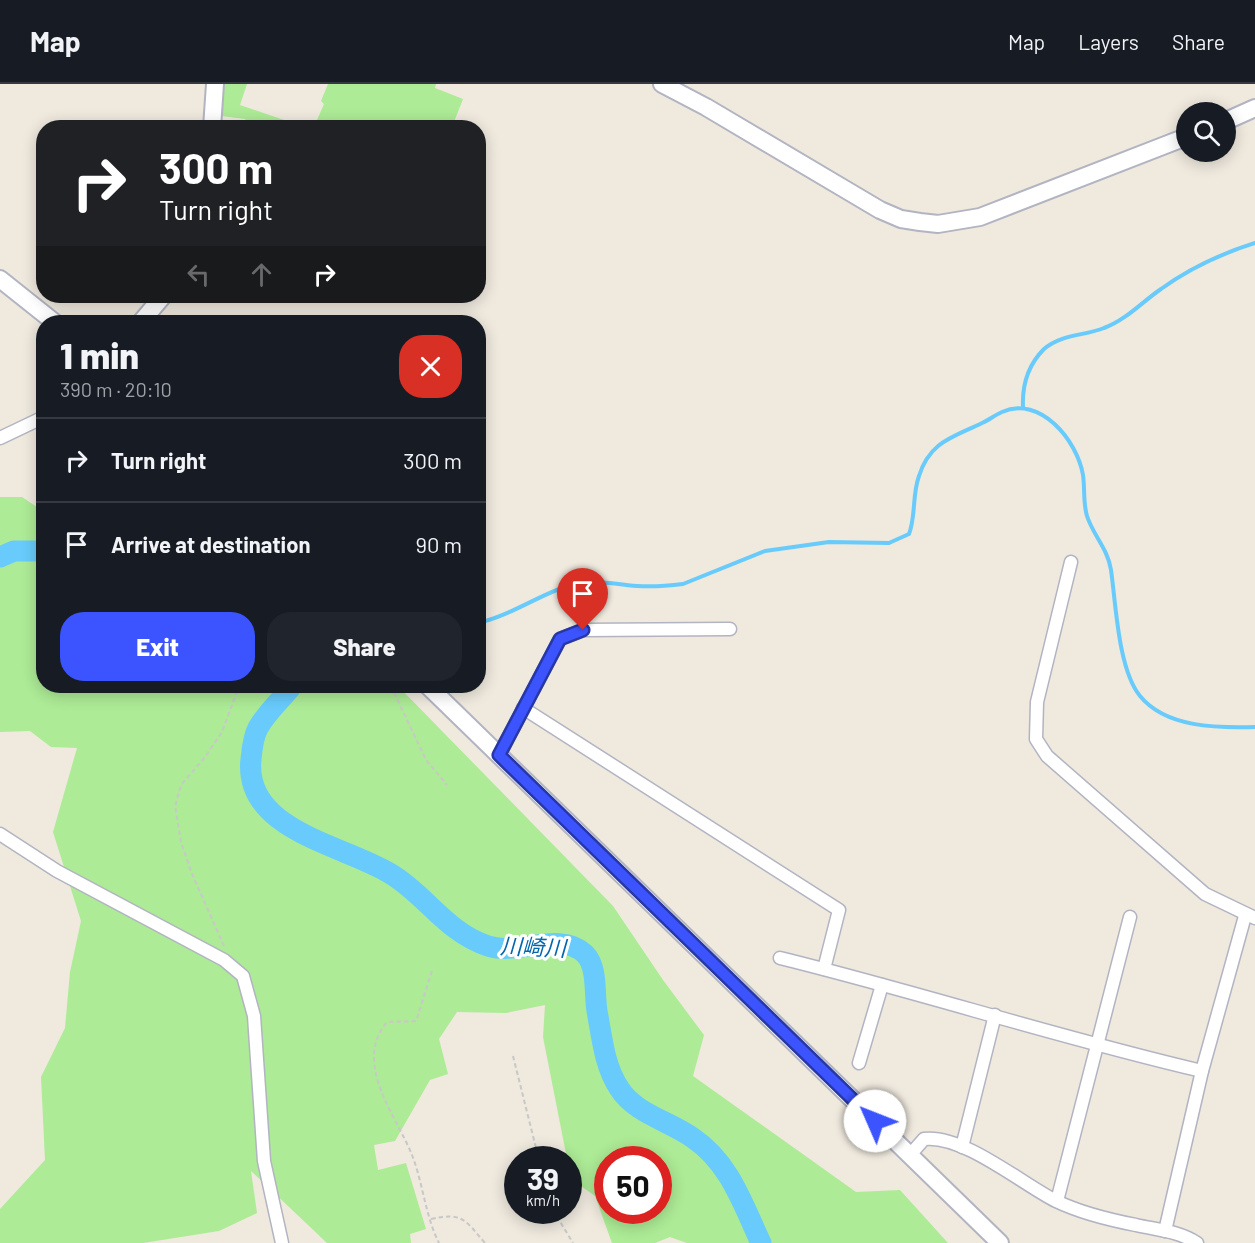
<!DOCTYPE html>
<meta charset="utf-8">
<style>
:root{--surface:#171b24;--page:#20242c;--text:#f1f3f6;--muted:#9ea1a6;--line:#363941;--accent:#3c54ff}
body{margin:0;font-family:Barlow,"Noto Sans JP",sans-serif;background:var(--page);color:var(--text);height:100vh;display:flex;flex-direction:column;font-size:22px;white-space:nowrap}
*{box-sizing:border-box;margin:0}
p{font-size:20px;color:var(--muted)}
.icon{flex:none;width:33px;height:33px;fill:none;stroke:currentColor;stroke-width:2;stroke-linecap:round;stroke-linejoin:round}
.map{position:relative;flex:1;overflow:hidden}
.side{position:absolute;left:36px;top:231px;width:450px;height:378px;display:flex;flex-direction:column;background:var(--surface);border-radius:24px;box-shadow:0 3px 15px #0003}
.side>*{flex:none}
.guide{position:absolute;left:36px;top:36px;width:450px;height:183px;border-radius:24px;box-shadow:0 3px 15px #0003;background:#202124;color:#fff;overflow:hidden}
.controls{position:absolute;left:1176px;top:18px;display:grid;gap:12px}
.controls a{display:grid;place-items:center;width:60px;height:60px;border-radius:50%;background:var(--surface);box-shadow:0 3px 15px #0003;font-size:30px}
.speed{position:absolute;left:504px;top:1062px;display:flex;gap:12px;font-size:30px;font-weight:700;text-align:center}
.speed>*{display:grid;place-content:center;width:78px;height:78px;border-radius:50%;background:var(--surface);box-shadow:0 3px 15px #0003;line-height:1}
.speed small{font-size:15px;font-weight:400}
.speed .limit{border:9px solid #d22;background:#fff;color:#111}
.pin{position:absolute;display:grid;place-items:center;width:51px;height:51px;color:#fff;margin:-62px -26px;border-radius:50% 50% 50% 0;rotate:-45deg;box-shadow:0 0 6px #0007}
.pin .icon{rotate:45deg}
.me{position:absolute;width:66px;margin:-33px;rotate:314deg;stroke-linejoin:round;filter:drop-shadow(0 0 4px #0008)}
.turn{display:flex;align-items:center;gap:21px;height:126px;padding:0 24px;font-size:27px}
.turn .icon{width:78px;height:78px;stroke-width:2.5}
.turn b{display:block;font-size:42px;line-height:51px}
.lanes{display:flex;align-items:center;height:57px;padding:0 24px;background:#0003;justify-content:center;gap:30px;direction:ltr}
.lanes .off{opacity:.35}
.round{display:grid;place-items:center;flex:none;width:63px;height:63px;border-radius:24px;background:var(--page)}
.overview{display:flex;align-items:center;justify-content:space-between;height:102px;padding:0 24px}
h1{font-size:36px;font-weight:800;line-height:45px}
.primary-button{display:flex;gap:12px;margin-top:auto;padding:12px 24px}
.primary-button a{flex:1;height:69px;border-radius:24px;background:var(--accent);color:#fff;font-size:24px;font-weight:800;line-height:69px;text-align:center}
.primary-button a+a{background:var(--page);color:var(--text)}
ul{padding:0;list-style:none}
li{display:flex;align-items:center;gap:18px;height:84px;padding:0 24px;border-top:2px solid var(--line)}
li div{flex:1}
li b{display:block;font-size:22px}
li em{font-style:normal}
header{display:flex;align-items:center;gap:36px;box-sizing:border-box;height:84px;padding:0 30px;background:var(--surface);border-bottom:2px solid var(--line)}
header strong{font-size:28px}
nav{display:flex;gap:33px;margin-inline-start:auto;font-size:21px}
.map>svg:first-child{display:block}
</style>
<header>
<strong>Map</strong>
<nav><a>Map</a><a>Layers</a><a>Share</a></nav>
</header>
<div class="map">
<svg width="1255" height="1159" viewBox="0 0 1255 1159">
<rect width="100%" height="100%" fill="#efe9de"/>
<g fill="#adeb96" fill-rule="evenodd">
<polygon points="215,0 247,0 240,21 287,37 285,42 289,43 252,43 245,35 213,31"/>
<polygon points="328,0 436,0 435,4 463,15 452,43 314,43 324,20 321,17"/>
<path d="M0,413H22L43,427L44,602H398L613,822L663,896L704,951L693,992L856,1108L900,1106L948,1159H687L670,1153L655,1159H612L595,1112L571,1095L543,953L545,921L506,929L457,928L439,955L448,990L430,996L395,1057L374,1061L378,1086L406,1079L426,1145L410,1150L411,1159H327L251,1087L257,1129L219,1147L143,1159H0V1125L45,1076L41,993L65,944L70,888L81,837L53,748L77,664L51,663L30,647L0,648ZM608,1076H658V1126H608Z"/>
</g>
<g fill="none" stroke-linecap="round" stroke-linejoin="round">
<g stroke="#68cbfb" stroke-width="4">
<path d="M1023,323C1022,301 1028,281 1044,265C1061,250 1084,252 1104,244C1126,236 1142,218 1161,205C1190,184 1220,170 1255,159"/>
<path d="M478,539C512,531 540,510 573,500C595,494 615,501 637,502C652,503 667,502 683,500L765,467L829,458L889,459L909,450C916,432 912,411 919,392C930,357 954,353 982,339C989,336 995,331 1002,328C1040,311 1077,356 1083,391C1085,405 1083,419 1087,432C1093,451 1108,465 1111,486C1116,520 1118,585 1140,612C1166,644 1218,644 1255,643"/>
</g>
<g stroke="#68cbfb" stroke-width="21">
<polyline points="0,473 14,467 44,467"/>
<path d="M292,602C281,616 267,628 258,644C253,653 252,665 251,675C243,747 345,761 391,790C426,811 447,849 488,862C517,872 560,846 585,870C598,883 594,910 597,927C602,953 604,981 619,1004C635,1030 670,1037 693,1054C730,1079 743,1121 761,1159"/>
</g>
<defs>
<g id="street">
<polyline points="0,354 44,333"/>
<polyline points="1071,478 1037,618 1036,655 1047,672 1205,810 1255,834"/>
<polyline points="523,624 839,826 824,885"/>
<polyline points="499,671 560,555 583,546 730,545"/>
<polyline points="0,750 57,787 224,876 243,892 254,932 264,1077 282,1159"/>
<path d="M780,874C922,909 1060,954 1202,987"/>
<polyline points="859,979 882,901"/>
<polyline points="962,1063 995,931"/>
<path d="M910,1071L924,1055C963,1050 1022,1100 1056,1117C1081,1129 1110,1136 1136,1141C1158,1146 1178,1147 1197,1159"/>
<polyline points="1057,1117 1130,833"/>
<polyline points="1165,1147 1202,987 1245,832"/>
</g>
<g id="secondary">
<polyline points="662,0 706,23 880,126 901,135 920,138 938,140 980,133 1186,53"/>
<polyline points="1226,37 1255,24"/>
<polyline points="212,44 215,0"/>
<polyline points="0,195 54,238"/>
<polyline points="141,238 163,212"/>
<polyline points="428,602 1000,1159"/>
</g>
</defs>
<use href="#street" stroke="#b2b4c2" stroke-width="15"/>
<use href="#secondary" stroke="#b2b4c2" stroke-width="20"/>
<g stroke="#c8c8c8" stroke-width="2" stroke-dasharray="4.5 3" stroke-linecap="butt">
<polyline points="391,602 426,676 447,701"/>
<polyline points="224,862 192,790 181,758 175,722 181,701 205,673 222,648 239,602"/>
<path d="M432,887L416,937L387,938C352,979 397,1033 412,1071C423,1099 425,1131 439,1159"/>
<polyline points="513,972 539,1076"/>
<polyline points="553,1126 573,1159"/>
<path d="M431,1135C463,1128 465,1136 485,1159"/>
</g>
<use href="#street" stroke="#fff" stroke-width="12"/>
<use href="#secondary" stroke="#fff" stroke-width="16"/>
</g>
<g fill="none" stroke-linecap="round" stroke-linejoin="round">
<defs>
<polyline id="route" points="583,546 560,555 499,671 875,1037"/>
</defs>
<use href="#route" stroke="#2737a6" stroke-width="15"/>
<use href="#route" stroke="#3c54ff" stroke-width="10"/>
</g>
<g text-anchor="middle" stroke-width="6" stroke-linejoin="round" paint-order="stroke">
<g font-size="22" font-style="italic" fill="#0067ae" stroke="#fff">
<text transform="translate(533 863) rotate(2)" y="8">川崎川</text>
</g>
</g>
</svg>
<div class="controls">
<a><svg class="icon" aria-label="search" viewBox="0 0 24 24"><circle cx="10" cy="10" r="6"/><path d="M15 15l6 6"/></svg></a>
</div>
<div class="speed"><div>39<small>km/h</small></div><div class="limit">50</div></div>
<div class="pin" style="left:583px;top:546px;background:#d93025"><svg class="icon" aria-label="arrive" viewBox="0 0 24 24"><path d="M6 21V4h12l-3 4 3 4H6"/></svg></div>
<svg class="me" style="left:875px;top:1037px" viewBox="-20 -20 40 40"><circle r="19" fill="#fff"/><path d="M0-13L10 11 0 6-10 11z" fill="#3c54ff"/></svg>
<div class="guide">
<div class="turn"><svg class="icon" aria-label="right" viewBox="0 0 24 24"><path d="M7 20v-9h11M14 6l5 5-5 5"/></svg><div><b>300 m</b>Turn right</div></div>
<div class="lanes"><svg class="icon off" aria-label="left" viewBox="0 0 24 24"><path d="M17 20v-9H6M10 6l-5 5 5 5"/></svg><svg class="icon off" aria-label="ahead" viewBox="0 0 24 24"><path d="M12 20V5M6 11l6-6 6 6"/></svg><svg class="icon" aria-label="right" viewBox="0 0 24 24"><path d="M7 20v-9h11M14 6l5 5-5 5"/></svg></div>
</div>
<section class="side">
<div class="overview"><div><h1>1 min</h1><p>390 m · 20:10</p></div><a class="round" style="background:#d93025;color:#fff"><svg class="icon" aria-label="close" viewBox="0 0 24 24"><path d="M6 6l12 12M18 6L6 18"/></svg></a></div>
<ul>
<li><svg class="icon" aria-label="right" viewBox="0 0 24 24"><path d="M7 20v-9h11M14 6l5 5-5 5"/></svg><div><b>Turn right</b></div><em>300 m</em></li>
<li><svg class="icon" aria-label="arrive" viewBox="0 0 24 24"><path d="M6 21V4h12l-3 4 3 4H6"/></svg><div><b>Arrive at destination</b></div><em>90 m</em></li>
</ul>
<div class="primary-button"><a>Exit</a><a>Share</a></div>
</section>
</div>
